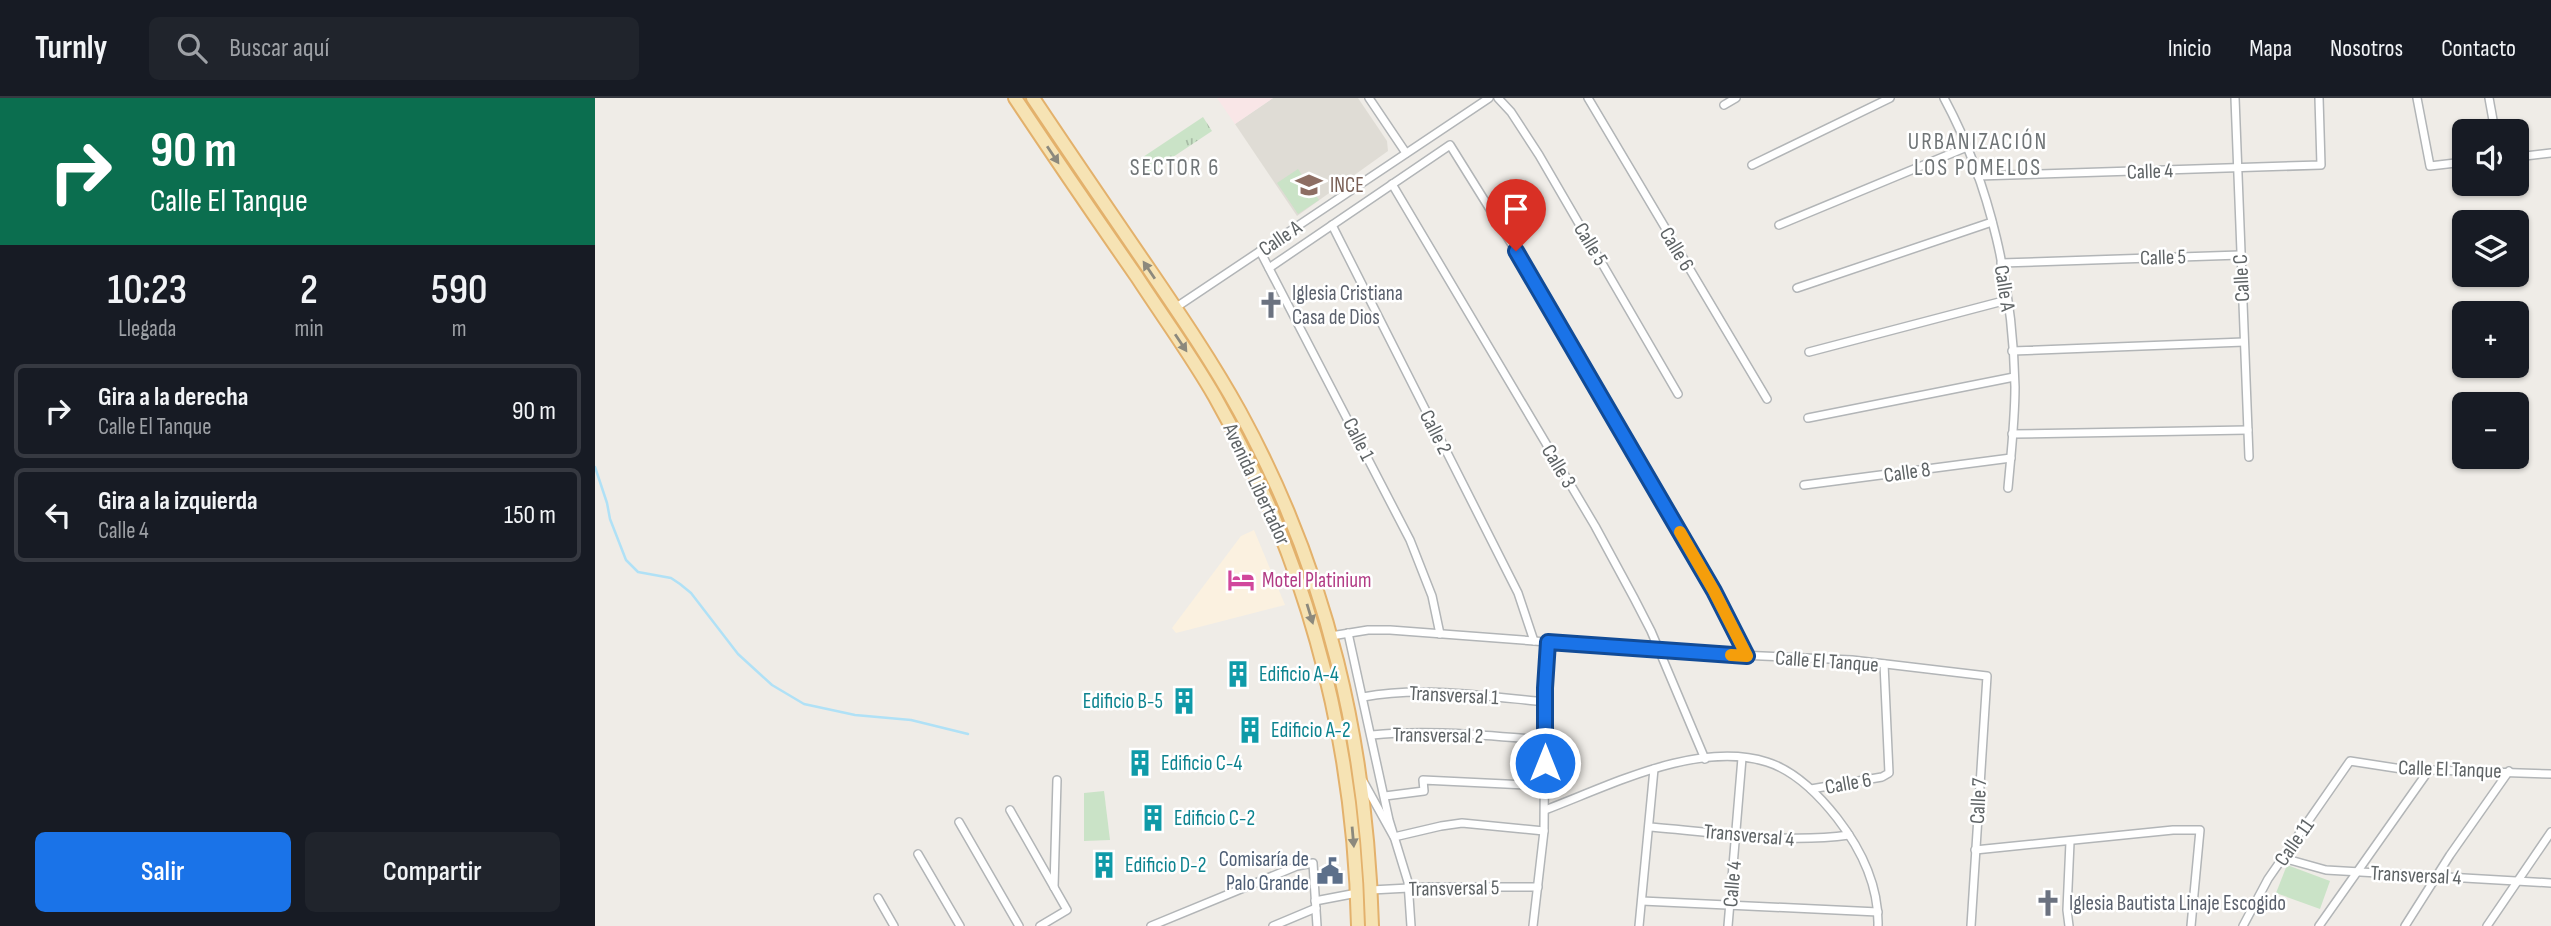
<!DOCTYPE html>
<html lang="es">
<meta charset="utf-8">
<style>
:root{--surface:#171b24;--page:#20242c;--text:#f1f3f6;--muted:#9ea1a6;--line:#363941;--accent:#1a73e8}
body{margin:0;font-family:"Sofia Sans Condensed",sans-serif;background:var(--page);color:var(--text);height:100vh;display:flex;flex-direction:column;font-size:26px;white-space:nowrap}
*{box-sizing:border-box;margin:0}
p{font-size:23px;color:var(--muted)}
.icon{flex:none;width:38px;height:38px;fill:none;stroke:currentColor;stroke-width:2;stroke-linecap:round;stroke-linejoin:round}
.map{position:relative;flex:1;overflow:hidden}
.details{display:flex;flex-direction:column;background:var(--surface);width:595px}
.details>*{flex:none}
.hud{background:#0b6e4f;color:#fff;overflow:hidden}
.controls{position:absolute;left:1857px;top:21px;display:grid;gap:14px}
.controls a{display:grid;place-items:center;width:77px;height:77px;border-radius:10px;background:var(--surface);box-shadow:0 2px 5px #0004;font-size:35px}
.pin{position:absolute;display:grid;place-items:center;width:60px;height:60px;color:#fff;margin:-72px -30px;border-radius:50% 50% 50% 0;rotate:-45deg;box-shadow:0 0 7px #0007}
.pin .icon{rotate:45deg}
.me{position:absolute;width:77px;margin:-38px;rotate:0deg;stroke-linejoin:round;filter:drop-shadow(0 0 5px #0008)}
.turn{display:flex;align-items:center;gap:24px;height:147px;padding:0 35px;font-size:32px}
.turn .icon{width:91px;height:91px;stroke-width:2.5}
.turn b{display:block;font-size:49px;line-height:60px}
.eta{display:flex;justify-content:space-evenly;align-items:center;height:119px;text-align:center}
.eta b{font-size:42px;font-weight:600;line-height:49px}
.action{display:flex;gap:14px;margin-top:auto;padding:14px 35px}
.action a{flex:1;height:80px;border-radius:10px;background:var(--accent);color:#fff;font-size:28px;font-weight:600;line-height:80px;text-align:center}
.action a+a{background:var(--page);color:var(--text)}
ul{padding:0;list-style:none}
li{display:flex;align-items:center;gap:21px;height:94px;margin:0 14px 10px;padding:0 21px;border:4px solid var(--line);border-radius:10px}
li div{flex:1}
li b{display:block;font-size:26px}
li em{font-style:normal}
header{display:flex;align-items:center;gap:42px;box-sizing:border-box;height:98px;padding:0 35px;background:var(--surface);border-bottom:2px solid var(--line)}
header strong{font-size:33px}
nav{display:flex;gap:38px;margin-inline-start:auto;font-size:24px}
.search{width:490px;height:63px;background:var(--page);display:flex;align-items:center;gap:18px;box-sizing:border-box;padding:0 24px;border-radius:10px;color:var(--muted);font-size:26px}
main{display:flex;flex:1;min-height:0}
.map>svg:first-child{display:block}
</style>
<header>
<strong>Turnly</strong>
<div class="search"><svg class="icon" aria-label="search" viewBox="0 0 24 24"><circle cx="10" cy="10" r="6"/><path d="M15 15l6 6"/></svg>Buscar aquí</div>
<nav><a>Inicio</a><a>Mapa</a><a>Nosotros</a><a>Contacto</a></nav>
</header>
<main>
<section class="details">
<div class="hud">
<div class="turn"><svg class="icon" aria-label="right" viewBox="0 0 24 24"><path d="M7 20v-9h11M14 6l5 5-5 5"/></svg><div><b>90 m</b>Calle El Tanque</div></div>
</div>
<div class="eta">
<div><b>10:23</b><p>Llegada</p></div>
<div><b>2</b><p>min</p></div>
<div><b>590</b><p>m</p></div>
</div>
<ul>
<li><svg class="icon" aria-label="right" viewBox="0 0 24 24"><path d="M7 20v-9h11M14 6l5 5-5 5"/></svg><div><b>Gira a la derecha</b><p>Calle El Tanque</p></div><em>90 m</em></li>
<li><svg class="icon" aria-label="left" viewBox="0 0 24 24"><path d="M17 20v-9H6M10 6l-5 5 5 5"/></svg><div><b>Gira a la izquierda</b><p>Calle 4</p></div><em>150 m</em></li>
</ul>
<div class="action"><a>Salir</a><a>Compartir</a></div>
</section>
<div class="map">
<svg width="1956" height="828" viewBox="0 0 1956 828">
<defs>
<pattern id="park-tufts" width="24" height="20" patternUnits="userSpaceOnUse" patternTransform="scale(1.75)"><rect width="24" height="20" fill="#cae3c7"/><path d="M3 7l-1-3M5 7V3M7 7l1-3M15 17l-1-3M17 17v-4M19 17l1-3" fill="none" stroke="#a7bca5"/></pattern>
</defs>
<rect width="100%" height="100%" fill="#efece7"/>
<polygon fill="#fbf1e0" points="659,432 690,507 581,535 577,530 646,438"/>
<polygon fill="#dfdcd5" points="678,0 763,0 792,43 793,53 702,118 640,26"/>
<polygon fill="#f9e6e7" points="622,0 678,0 640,26"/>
<polygon fill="url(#park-tufts)" points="608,19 617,33 554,75 545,61"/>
<g fill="#cae3c7">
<polygon points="703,71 724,102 703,116 682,85"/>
<polygon points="509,693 515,742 489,743 489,695"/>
<polygon points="1692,767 1735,783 1725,811 1681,795"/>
</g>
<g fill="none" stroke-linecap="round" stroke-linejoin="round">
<polyline stroke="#b0e1f6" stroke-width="2.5" points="0,369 12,405 15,421 31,462 43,474 76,480 85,486 96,495 143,556 177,587 209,606 260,617 316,622 373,636"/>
<defs>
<g id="street">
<polyline points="774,0 811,55"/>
<polyline points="903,0 916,14 944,57 1083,296"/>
<polyline points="993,0 1172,301"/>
<path d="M1349,0C1396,87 1418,190 1420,289C1420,322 1416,356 1413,390"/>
<polyline points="1640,0 1654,359"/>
<polyline points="1822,0 1835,68 1869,64"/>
<polyline points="1894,0 1900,33"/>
<polyline points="1129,7 1141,0"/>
<polyline points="1922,59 1956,55"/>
<polyline points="1157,67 1295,0"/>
<polyline points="1383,78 1726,67 1724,0"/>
<polyline points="797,86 1000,428 1039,500 1056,533 1110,661"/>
<polyline points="737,127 923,495 939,543"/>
<polyline points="1184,127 1372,49"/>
<polyline points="665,153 815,442 837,498 845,536"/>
<polyline points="1406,165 1645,157"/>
<polyline points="674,170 855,47 921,153 1120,493 1152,558"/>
<polyline points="1202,190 1397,124"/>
<polyline points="580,210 894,0"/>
<polyline points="1417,253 1649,244"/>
<polyline points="1214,254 1412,202"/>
<polyline points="1213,320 1419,279"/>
<polyline points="1417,336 1653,332"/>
<polyline points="1209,387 1416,360"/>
<polyline points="753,535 794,722 813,784 816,828"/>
<polyline points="736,538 773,532 795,532 1097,555 1257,562 1392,578 1376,828"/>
<path d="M768,599C828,588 889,598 950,604"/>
<path d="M777,637C835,631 893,638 950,642"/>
<polyline points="768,683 799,739 846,728 867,725 949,733"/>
<polyline points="1216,691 1287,679 1294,675 1289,566"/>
<polyline points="790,698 829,693 828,682 950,688"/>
<polyline points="415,712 472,812 445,828"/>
<path d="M950,712C1014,688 1103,642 1172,664C1201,673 1224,697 1242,720C1266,751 1284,788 1283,828"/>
<polyline points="364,724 424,828"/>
<path d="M1054,729C1120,734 1188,746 1254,737"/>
<polyline points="1380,752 1578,732 1605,732 1596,828"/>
<polyline points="323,756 365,828"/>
<polyline points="1688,760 1731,772 1956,785"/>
<polyline points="459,789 462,682"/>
<polyline points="776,792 833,789 943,789"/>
<polyline points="283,800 299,828"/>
<polyline points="720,803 762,795"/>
<polyline points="1047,803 1283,814"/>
<polyline points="556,828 702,768 718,765 722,828"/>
<polyline points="678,828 721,810"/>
<polyline points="938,828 949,733 950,590 953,544"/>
<polyline points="1044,828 1059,671"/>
<polyline points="1133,828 1147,660"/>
<polyline points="1474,828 1472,812 1475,744"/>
<polyline points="1648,828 1673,781 1755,663 1807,671 1956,676"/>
<polyline points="1724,828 1834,672"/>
<polyline points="1810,828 1855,757 1914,673"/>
<polyline points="1892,828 1956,734"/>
</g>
<g id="primary">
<path d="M420,0C460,60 501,120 542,179C568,219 596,257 620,299C712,462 759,641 763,828"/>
<path d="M438,0C476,57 515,114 554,171C586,218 618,265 645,314C733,475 772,646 777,828"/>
</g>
</defs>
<use href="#street" stroke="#b2b5b7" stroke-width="10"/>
<use href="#primary" stroke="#e3b16c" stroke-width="16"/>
<use href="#street" stroke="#fff" stroke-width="7"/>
<use href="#primary" stroke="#f6e3b4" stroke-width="12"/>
</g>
<defs><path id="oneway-solid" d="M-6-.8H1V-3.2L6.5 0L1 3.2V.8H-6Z" transform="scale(1.75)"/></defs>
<g fill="#8c897d">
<use href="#oneway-solid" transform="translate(458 57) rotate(56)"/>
<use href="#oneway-solid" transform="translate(554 172) rotate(-124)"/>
<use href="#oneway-solid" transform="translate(586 245) rotate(56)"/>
<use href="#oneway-solid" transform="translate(715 516) rotate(73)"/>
<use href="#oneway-solid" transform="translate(758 739) rotate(85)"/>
</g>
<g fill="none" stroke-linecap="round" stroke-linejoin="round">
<defs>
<polyline id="route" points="921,153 1119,493 1152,558 953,544 950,590 950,665"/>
</defs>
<use href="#route" stroke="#114b97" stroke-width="18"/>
<use href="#route" stroke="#1a73e8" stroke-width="12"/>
<polyline stroke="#f59e0b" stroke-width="12" points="1085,434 1119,493 1152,558 1136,557"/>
</g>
<defs>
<symbol id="university-bare" viewBox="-9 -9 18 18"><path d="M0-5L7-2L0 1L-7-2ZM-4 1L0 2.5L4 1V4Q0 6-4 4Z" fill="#8d6e63" stroke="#fff" stroke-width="2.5" paint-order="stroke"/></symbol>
<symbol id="church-bare" viewBox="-9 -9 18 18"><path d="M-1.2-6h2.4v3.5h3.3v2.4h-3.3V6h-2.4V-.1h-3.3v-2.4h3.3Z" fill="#6b7280" stroke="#fff" stroke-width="2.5" paint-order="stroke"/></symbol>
<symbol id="hotel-bare" viewBox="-9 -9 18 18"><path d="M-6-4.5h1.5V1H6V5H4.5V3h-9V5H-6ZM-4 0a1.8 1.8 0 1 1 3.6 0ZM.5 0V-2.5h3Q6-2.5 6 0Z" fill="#d1479c" stroke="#fff" stroke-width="2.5" paint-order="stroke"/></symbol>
<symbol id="building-bare" viewBox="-9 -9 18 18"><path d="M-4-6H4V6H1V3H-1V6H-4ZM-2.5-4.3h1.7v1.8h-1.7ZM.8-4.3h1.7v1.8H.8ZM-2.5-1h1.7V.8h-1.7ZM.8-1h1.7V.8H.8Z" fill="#0f9aa8" stroke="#fff" stroke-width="2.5" paint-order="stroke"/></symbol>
<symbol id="civic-bare" viewBox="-9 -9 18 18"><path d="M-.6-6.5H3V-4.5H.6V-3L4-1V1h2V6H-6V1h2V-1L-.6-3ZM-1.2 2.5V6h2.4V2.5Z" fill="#5c6f8a" stroke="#fff" stroke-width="2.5" paint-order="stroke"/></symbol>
</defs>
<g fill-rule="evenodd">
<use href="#university-bare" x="695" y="68" width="38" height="38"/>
<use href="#church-bare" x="657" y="188" width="38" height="38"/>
<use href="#hotel-bare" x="627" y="463" width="38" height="38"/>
<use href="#building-bare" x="624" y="557" width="38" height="38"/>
<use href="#building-bare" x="570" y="584" width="38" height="38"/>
<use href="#building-bare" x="636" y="613" width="38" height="38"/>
<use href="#building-bare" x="526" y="646" width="38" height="38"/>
<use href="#building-bare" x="539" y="701" width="38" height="38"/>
<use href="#building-bare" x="490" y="748" width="38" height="38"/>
<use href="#civic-bare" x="716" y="754" width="38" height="38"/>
<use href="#church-bare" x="1434" y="786" width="38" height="38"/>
</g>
<g text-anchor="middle" stroke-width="5" stroke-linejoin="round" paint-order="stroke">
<g font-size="21" fill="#5e6365" stroke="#fff">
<text transform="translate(1555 73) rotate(-2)" y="7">Calle 4</text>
<text transform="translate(685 140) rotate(-34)" y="7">Calle A</text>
<text transform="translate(996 146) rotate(59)" y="7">Calle 5</text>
<text transform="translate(1082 151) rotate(59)" y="7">Calle 6</text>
<text transform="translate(1568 159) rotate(-2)" y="7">Calle 5</text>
<text transform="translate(1646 180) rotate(-93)" y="7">Calle C</text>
<text transform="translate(1410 190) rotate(81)" y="7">Calle A</text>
<text transform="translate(841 334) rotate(63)" y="7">Calle 2</text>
<text transform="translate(764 341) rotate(63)" y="7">Calle 1</text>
<text transform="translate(964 368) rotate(59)" y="7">Calle 3</text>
<text transform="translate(1312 374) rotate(-8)" y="7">Calle 8</text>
<text transform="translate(662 386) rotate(65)" y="7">Avenida Libertador</text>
<text transform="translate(1232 563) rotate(4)" y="7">Calle El Tanque</text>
<text transform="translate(859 597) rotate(3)" y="7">Transversal 1</text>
<text transform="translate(843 637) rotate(1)" y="7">Transversal 2</text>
<text transform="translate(1855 671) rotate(2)" y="7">Calle El Tanque</text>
<text transform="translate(1253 685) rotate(-10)" y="7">Calle 6</text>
<text transform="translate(1383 703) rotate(-87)" y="7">Calle 7</text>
<text transform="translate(1154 737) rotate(5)" y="7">Transversal 4</text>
<text transform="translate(1699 744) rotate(-55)" y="7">Calle 11</text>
<text transform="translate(1821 777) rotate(3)" y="7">Transversal 4</text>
<text transform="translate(1137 786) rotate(-85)" y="7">Calle 4</text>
<text transform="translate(859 790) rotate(-1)" y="7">Transversal 5</text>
</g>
<g font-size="21" fill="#785e54" stroke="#fff" text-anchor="start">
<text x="735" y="94">INCE</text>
</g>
<g font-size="21" fill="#5b616d" stroke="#fff" text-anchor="start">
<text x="697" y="202">Iglesia Cristiana<tspan x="697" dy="24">Casa de Dios</tspan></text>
<text x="1474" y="812">Iglesia Bautista Linaje Escogido</text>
</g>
<g font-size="21" fill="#b23c85" stroke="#fff" text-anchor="start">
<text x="667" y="489">Motel Platinium</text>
</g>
<g font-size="21" fill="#0d838f" stroke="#fff" text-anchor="start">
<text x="664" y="583">Edificio A-4</text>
<text x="568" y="610" text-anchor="end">Edificio B-5</text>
<text x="676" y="639">Edificio A-2</text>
<text x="566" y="672">Edificio C-4</text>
<text x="579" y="727">Edificio C-2</text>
<text x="530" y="774">Edificio D-2</text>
</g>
<g font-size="21" fill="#4e5e75" stroke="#fff" text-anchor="end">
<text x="714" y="768">Comisaría de<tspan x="714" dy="24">Palo Grande</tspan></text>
</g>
<g font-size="23" letter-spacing="2" fill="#707577" stroke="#fff">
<text x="1383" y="51">URBANIZACIÓN<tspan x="1383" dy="26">LOS POMELOS</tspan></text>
<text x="580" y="77">SECTOR 6</text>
</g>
</g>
</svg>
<div class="controls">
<a><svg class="icon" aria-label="sound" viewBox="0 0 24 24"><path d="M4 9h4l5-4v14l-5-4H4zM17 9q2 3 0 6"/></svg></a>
<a><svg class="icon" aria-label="layers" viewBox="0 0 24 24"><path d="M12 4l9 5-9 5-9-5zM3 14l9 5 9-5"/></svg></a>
<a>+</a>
<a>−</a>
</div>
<div class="pin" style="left:921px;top:153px;background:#d93025"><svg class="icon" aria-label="arrive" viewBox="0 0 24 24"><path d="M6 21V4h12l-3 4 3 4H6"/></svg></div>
<svg class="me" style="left:950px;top:665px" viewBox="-20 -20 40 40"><circle r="17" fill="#1a73e8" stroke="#fff" stroke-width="3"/><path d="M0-11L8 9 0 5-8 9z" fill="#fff"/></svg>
</div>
</main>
